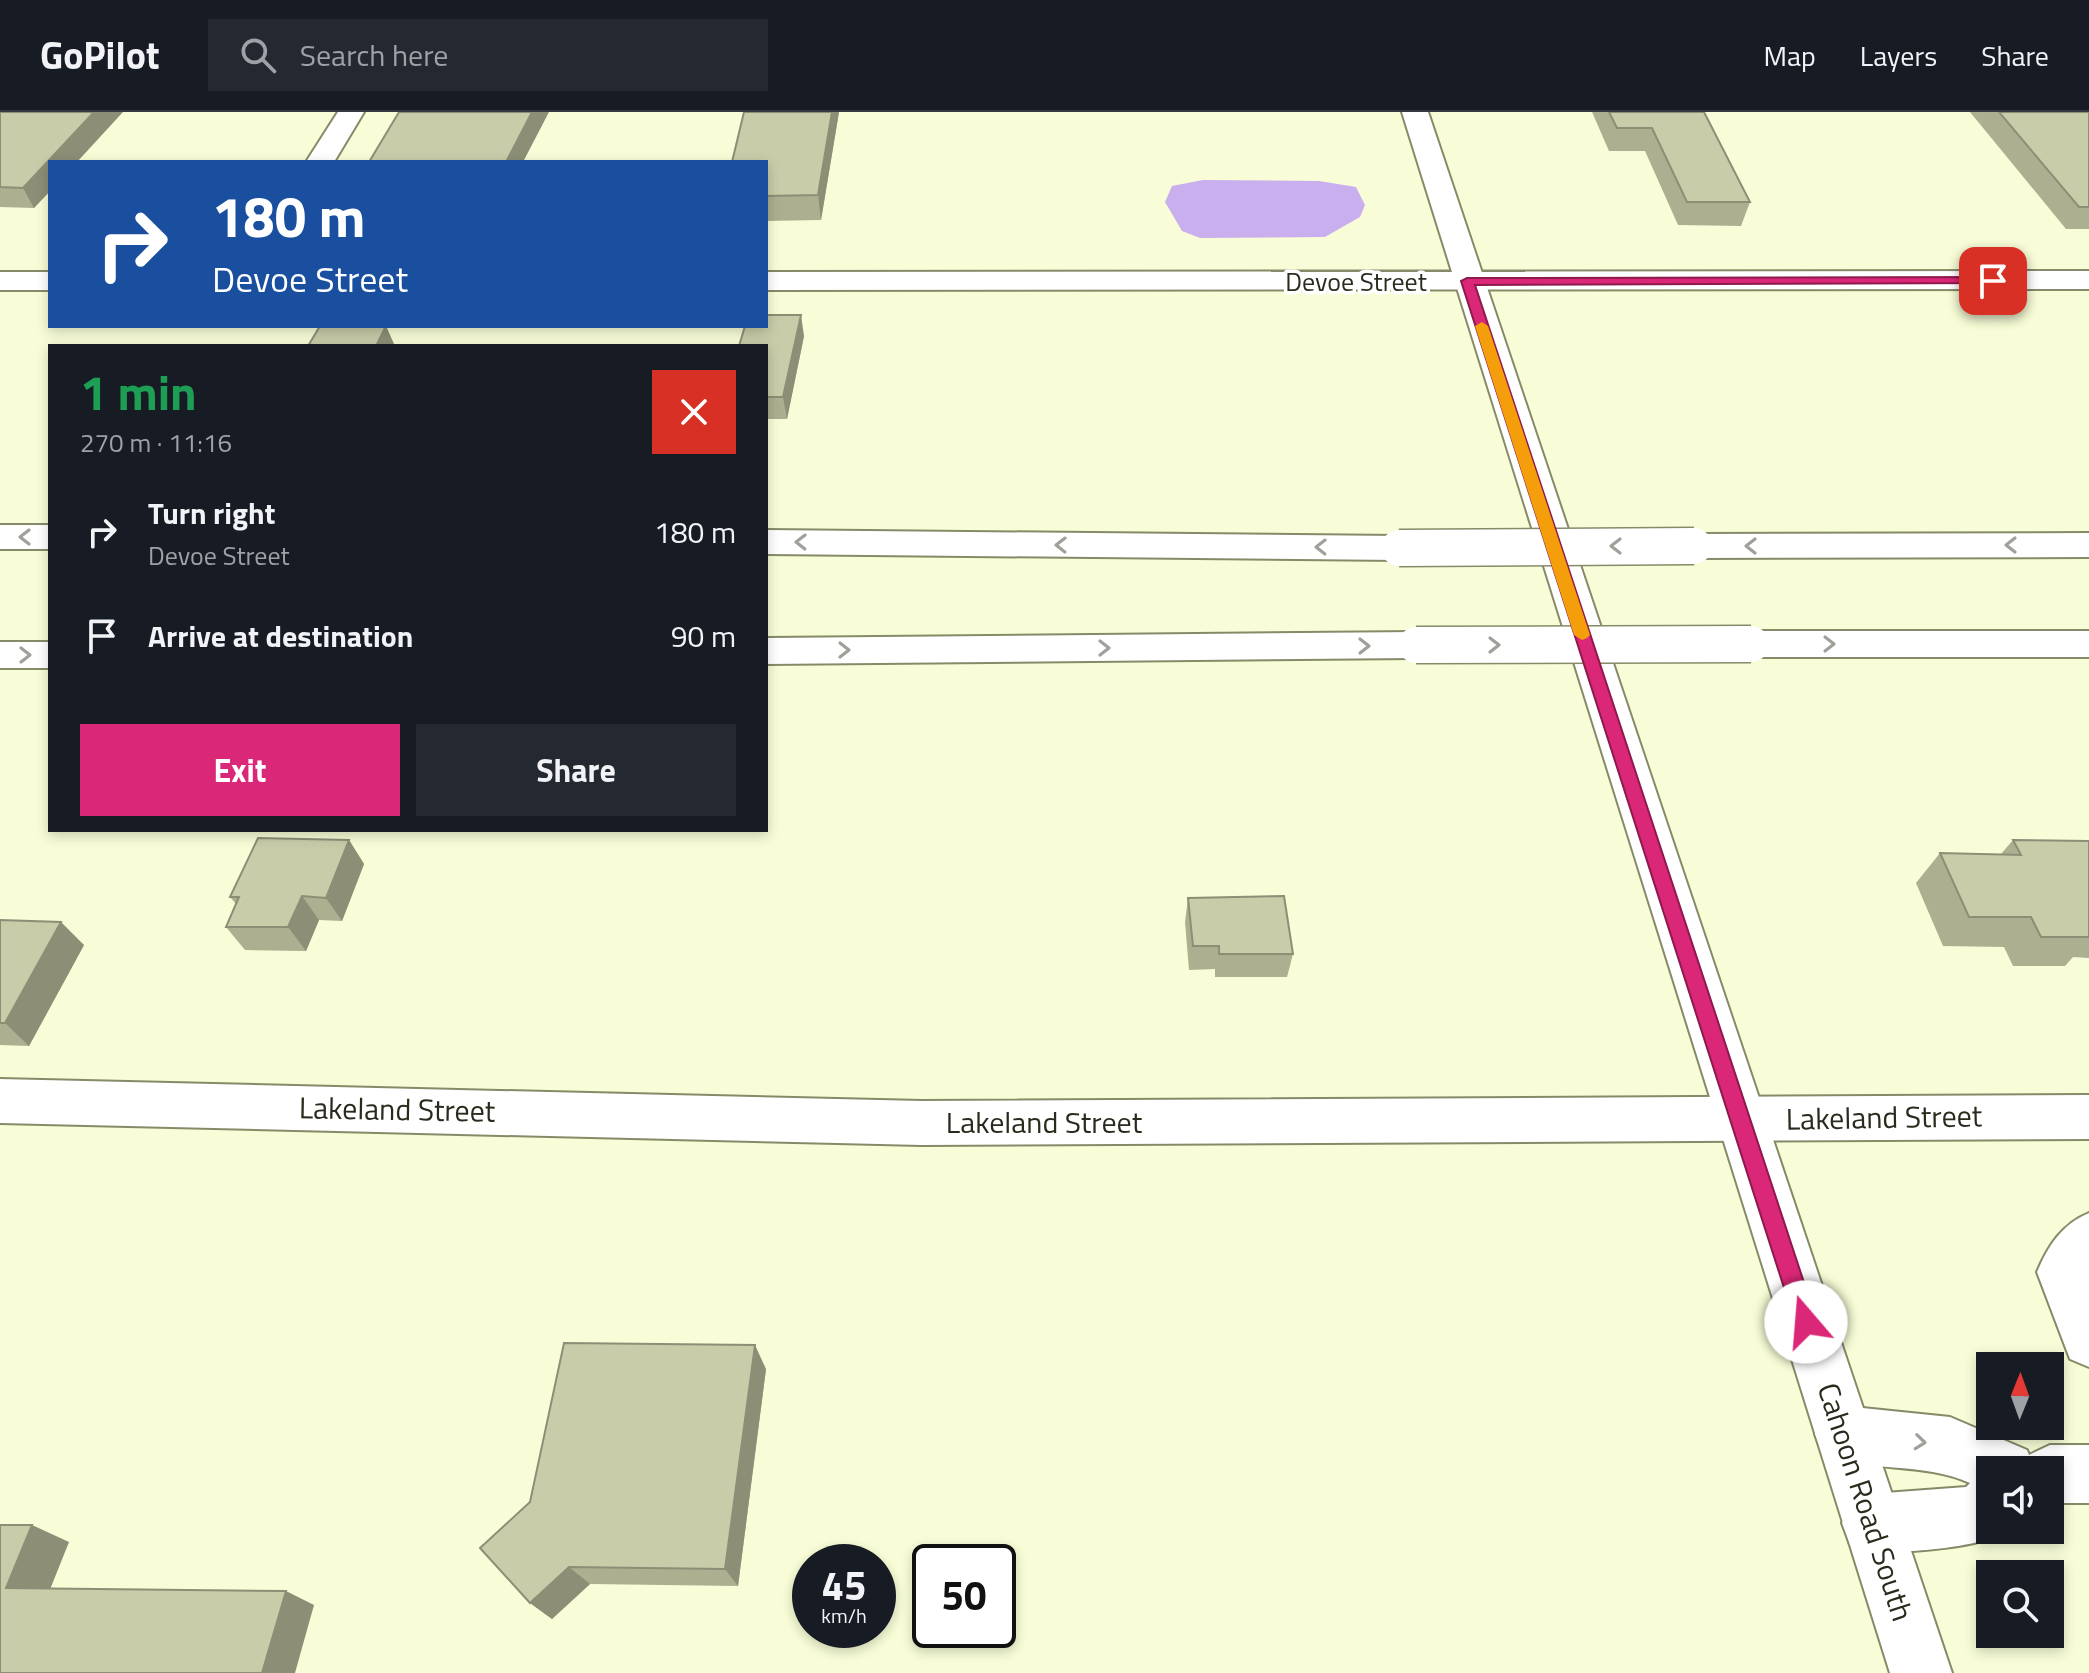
<!DOCTYPE html>
<meta charset="utf-8">
<style>
:root{--surface:#171b24;--page:#242831;--text:#f1f3f6;--muted:#9ea1a6;--line:#363941;--accent:#db2777}
body{margin:0;font-family:"Titillium Web",sans-serif;background:var(--page);color:var(--text);height:100vh;display:flex;flex-direction:column;font-size:30px;white-space:nowrap}
*{box-sizing:border-box;margin:0}
p{font-size:26px;color:var(--muted)}
.icon{flex:none;width:44px;height:44px;fill:none;stroke:currentColor;stroke-width:2;stroke-linecap:round;stroke-linejoin:round}
.map{position:relative;flex:1;overflow:hidden}
.sheet{position:absolute;left:48px;top:232px;width:720px;height:488px;display:flex;flex-direction:column;background:var(--surface);border-radius:0px;box-shadow:0 4px 12px #0003}
.sheet>*{flex:none}
.hud{position:absolute;left:48px;top:48px;width:720px;height:168px;border-radius:0px;box-shadow:0 4px 12px #0003;background:#1a4fa0;color:#fff;overflow:hidden}
.needle{width:52px;rotate:1deg}
.buttons{position:absolute;left:1976px;top:1240px;display:grid;gap:16px}
.buttons a{display:grid;place-items:center;width:88px;height:88px;border-radius:0px;background:var(--surface);box-shadow:0 4px 12px #0003;font-size:40px}
.speed{position:absolute;left:792px;top:1432px;display:flex;gap:16px;font-size:40px;font-weight:700;text-align:center}
.speed>*{display:grid;place-content:center;width:104px;height:104px;border-radius:50%;background:var(--surface);box-shadow:0 4px 12px #0003;line-height:1}
.speed small{font-size:20px;font-weight:400}
.speed .limit{border:4px solid #111;border-radius:12px;background:#fff;color:#111}
.pin{position:absolute;display:grid;place-items:center;width:68px;height:68px;color:#fff;margin:-34px;border-radius:16px;box-shadow:0 4px 12px #0006}
.me{position:absolute;width:88px;margin:-44px;rotate:342deg;stroke-linejoin:round;filter:drop-shadow(0 0 6px #0008)}
.turn{display:flex;align-items:center;gap:28px;height:168px;padding:0 32px;font-size:36px}
.turn .icon{width:104px;height:104px;stroke-width:2.5}
.turn b{display:block;font-size:56px;line-height:68px}
.round{display:grid;place-items:center;flex:none;width:84px;height:84px;border-radius:0px;background:var(--page)}
.headline{display:flex;align-items:center;justify-content:space-between;height:136px;padding:0 32px}
h1{font-size:48px;font-weight:700;line-height:60px;color:#1e9e55}
.primary-button{display:flex;gap:16px;margin-top:auto;padding:16px 32px}
.primary-button a{flex:1;height:92px;border-radius:0px;background:var(--accent);color:#fff;font-size:32px;font-weight:700;line-height:92px;text-align:center}
.primary-button a+a{background:var(--page);color:var(--text)}
ul{padding:0;list-style:none}
li{display:flex;align-items:center;gap:24px;height:104px;padding:0 32px}
li div{flex:1}
li b{display:block;font-size:30px}
li em{font-style:normal}
header{display:flex;align-items:center;gap:48px;box-sizing:border-box;height:112px;padding:0 40px;background:var(--surface);border-bottom:2px solid var(--line)}
header strong{font-size:38px}
nav{display:flex;gap:44px;margin-inline-start:auto;font-size:28px}
.search{width:560px;height:72px;background:var(--page);display:flex;align-items:center;gap:20px;box-sizing:border-box;padding:0 28px;border-radius:0px;color:var(--muted);font-size:30px}
.map>svg:first-child{display:block}
</style>
<header>
<strong>GoPilot</strong>
<div class="search"><svg class="icon" aria-label="search" viewBox="0 0 24 24"><circle cx="10" cy="10" r="6"/><path d="M15 15l6 6"/></svg>Search here</div>
<nav><a>Map</a><a>Layers</a><a>Share</a></nav>
</header>
<div class="map">
<svg width="2089" height="1561" viewBox="0 0 2089 1561">
<rect width="100%" height="100%" fill="#f8fdd7"/>
<polygon fill="#c9afee" points="1203,68 1319,69 1356,75 1365,93 1360,105 1325,125 1200,126 1182,119 1165,90 1172,74"/>
<g fill="none" stroke-linecap="round" stroke-linejoin="round">
<defs>
<g id="minor">
<polygon points="338,0 364,0 334,50 306,50"/>
<polygon points="2089,159 2089,177 766,178 766,160"/>
<rect x="0" y="160" width="50" height="18"/>
<polygon points="0,967 922,989 2089,983 2089,1027 922,1033 0,1011"/>
<path d="M2089,1101V1255L2070,1247L2037,1160C2048,1134 2062,1112 2089,1101Z"/>
<path d="M1843,1294L1950,1305L2027,1338L2029,1343L2050,1333H2089V1391H2050V1358H1990V1418H2005C1987,1436 1902,1441 1874,1440C1866,1440 1858,1435 1850,1432L1842,1411L1850,1390L1871,1382L1966,1375L1970,1371C1924,1350 1870,1361 1823,1342L1815,1322L1823,1302Z"/>
</g>
<polygon id="major" points="1402,0 1428,0 1952,1561 1890,1561"/>
<g id="highway">
<rect x="0" y="413" width="50" height="24"/>
<polygon points="766,418 1399,424 1412,428 1417,436 1412,444 1399,448 766,442"/>
<polygon points="2089,421 2089,445 1694,446 1681,442 1676,434 1681,426 1694,422"/>
<polygon points="1751,519 2089,519 2089,545 1751,545 1737,541 1732,532 1737,523"/>
<polygon points="1416,520 1430,524 1435,533 1430,542 1416,546 766,552 766,526"/>
<rect x="0" y="530" width="50" height="26"/>
</g>
</defs>
<use href="#minor" stroke="#868a68" stroke-width="4"/>
<use href="#major" stroke="#868a68" stroke-width="4"/>
<use href="#highway" stroke="#868a68" stroke-width="4"/>
<use href="#minor" fill="#fff" fill-rule="evenodd"/>
<use href="#major" fill="#fff" fill-rule="evenodd"/>
<use href="#highway" fill="#fff" fill-rule="evenodd"/>
<defs>
<g id="highway-bridge">
<polyline points="1399,436 1694,434"/>
<polyline points="1416,533 1751,532"/>
</g>
</defs>
<use href="#highway-bridge" stroke="#868a68" stroke-width="39" stroke-linecap="butt"/>
<use href="#highway-bridge" stroke="#fff" stroke-width="36"/>
</g>
<g fill="#acaf90">
<polygon points="0,0 50,50 50,79 34,96 0,95"/>
<polygon points="839,0 821,108 766,109 766,50"/>
<polygon points="1592,0 1704,0 1750,90 1741,114 1678,113 1645,39 1609,39"/>
<polygon points="1970,0 2089,0 2089,117 2066,117"/>
<polygon points="804,224 787,307 766,307 766,234"/>
<polygon points="349,728 364,752 342,809 319,808 306,839 245,838 226,815 236,792 230,785"/>
<polygon points="2013,728 2089,729 2089,846 2073,845 2065,854 2013,854 2004,835 1943,834 1916,771 1940,741 2001,742"/>
<polygon points="1188,786 1293,842 1287,865 1215,865 1215,857 1189,858 1185,810"/>
<polygon points="0,808 84,833 29,934 0,933"/>
<polygon points="766,1257 738,1474 590,1472 552,1507 530,1491"/>
</g>
<g fill="#8c8f76">
<polygon points="94,0 123,0 77,50 50,50 50,79 34,96 23,76"/>
<polygon points="532,0 549,0 523,50 506,50"/>
<polygon points="832,0 839,0 821,108 818,83"/>
<polygon points="801,203 804,224 787,307 783,285"/>
<polygon points="386,214 395,234 376,234"/>
<polygon points="349,728 364,752 342,809 326,786"/>
<polygon points="302,784 319,808 306,839 288,815"/>
<polygon points="61,810 84,833 29,934 5,911"/>
<polygon points="755,1233 766,1257 738,1474 725,1457"/>
<polygon points="32,1413 69,1430 45,1490 6,1476"/>
<polygon points="569,1455 590,1472 552,1507 530,1491"/>
<polygon points="286,1479 314,1493 295,1561 262,1561"/>
</g>
<g fill="#c8cca8" stroke="#8c8f76" stroke-width="2">
<polygon points="0,0 94,0 23,76 0,75"/>
<polygon points="399,0 532,0 506,50 369,50"/>
<polygon points="744,0 832,0 818,83 766,84 766,50 732,50"/>
<polygon points="1609,0 1704,0 1750,90 1687,90 1652,16 1617,16"/>
<polygon points="1999,0 2089,0 2089,95 2079,95"/>
<polygon points="766,203 801,203 783,285 766,285 766,234 739,234 745,214 766,214"/>
<polygon points="320,214 386,214 376,234 308,234"/>
<polygon points="258,726 349,728 326,786 302,784 288,815 226,815 239,785 230,785"/>
<polygon points="2013,728 2089,729 2089,825 2041,825 2031,805 1969,805 1940,741 2021,743"/>
<polygon points="1284,784 1293,842 1219,842 1219,834 1193,834 1188,786"/>
<polygon points="0,808 61,810 5,911 0,911"/>
<polygon points="564,1231 755,1233 725,1457 569,1455 530,1491 480,1436 530,1390"/>
<polygon points="0,1413 32,1413 6,1476 286,1479 262,1561 0,1561"/>
</g>
<defs><path id="oneway-chevron" d="M-2-3.5L2.5 0L-2 3.5" fill="none" stroke-width="1.6" stroke-linecap="round" stroke-linejoin="round" transform="scale(2)"/></defs>
<g stroke="#9fa099">
<use href="#oneway-chevron" transform="translate(25 425) rotate(180)"/>
<use href="#oneway-chevron" transform="translate(801 430) rotate(-179)"/>
<use href="#oneway-chevron" transform="translate(1061 433) rotate(-179)"/>
<use href="#oneway-chevron" transform="translate(2011 433) rotate(180)"/>
<use href="#oneway-chevron" transform="translate(1616 434) rotate(180)"/>
<use href="#oneway-chevron" transform="translate(1751 434) rotate(180)"/>
<use href="#oneway-chevron" transform="translate(1321 435) rotate(-179)"/>
<use href="#oneway-chevron" transform="translate(1829 532)"/>
<use href="#oneway-chevron" transform="translate(1494 533)"/>
<use href="#oneway-chevron" transform="translate(1364 534)"/>
<use href="#oneway-chevron" transform="translate(1104 536)"/>
<use href="#oneway-chevron" transform="translate(844 538)"/>
<use href="#oneway-chevron" transform="translate(25 543)"/>
<use href="#oneway-chevron" transform="translate(1920 1330) rotate(6)"/>
</g>
<polygon fill="#db2777" stroke="#8e194d" stroke-width="2" points="1993,165 1998,166 1998,171 1475,173 1817,1210 1814,1218 1806,1221 1798,1218 1795,1210 1461,169 1467,166"/>
<polygon fill="#f59e0b" points="1482,210 1488,214 1590,523 1587,526 1582,528 1574,523 1475,214"/>
<g text-anchor="middle" stroke-width="7" stroke-linejoin="round" paint-order="stroke">
<g font-size="26" fill="#292b1d" stroke="#fff">
<text x="1356" y="179">Devoe Street</text>
</g>
<g font-size="30" fill="#292b1d" stroke="#fff">
<text transform="translate(397 998) rotate(1)" y="10">Lakeland Street</text>
<text transform="translate(1884 1006) rotate(-1)" y="10">Lakeland Street</text>
<text x="1044" y="1021">Lakeland Street</text>
<text transform="translate(1865 1390) rotate(72)" y="10">Cahoon Road South</text>
</g>
</g>
</svg>
<div class="buttons">
<a><svg class="needle" viewBox="-14 -14 28 28"><path d="M0-13l5 13h-10z" fill="#e53935"/><path d="M0 13l5-13h-10z" fill="#9ea1a6"/></svg></a>
<a><svg class="icon" aria-label="sound" viewBox="0 0 24 24"><path d="M4 9h4l5-4v14l-5-4H4zM17 9q2 3 0 6"/></svg></a>
<a><svg class="icon" aria-label="search" viewBox="0 0 24 24"><circle cx="10" cy="10" r="6"/><path d="M15 15l6 6"/></svg></a>
</div>
<div class="speed"><div>45<small>km/h</small></div><div class="limit">50</div></div>
<div class="pin" style="left:1993px;top:169px;background:#d93025"><svg class="icon" aria-label="arrive" viewBox="0 0 24 24"><path d="M6 21V4h12l-3 4 3 4H6"/></svg></div>
<svg class="me" style="left:1806px;top:1210px" viewBox="-20 -20 40 40"><circle r="19" fill="#fff"/><path d="M0-13L10 11 0 6-10 11z" fill="#db2777"/></svg>
<div class="hud">
<div class="turn"><svg class="icon" aria-label="right" viewBox="0 0 24 24"><path d="M7 20v-9h11M14 6l5 5-5 5"/></svg><div><b>180 m</b>Devoe Street</div></div>
</div>
<section class="sheet">
<div class="headline"><div><h1>1 min</h1><p>270 m · 11:16</p></div><a class="round" style="background:#d93025;color:#fff"><svg class="icon" aria-label="close" viewBox="0 0 24 24"><path d="M6 6l12 12M18 6L6 18"/></svg></a></div>
<ul>
<li><svg class="icon" aria-label="right" viewBox="0 0 24 24"><path d="M7 20v-9h11M14 6l5 5-5 5"/></svg><div><b>Turn right</b><p>Devoe Street</p></div><em>180 m</em></li>
<li><svg class="icon" aria-label="arrive" viewBox="0 0 24 24"><path d="M6 21V4h12l-3 4 3 4H6"/></svg><div><b>Arrive at destination</b></div><em>90 m</em></li>
</ul>
<div class="primary-button"><a>Exit</a><a>Share</a></div>
</section>
</div>
